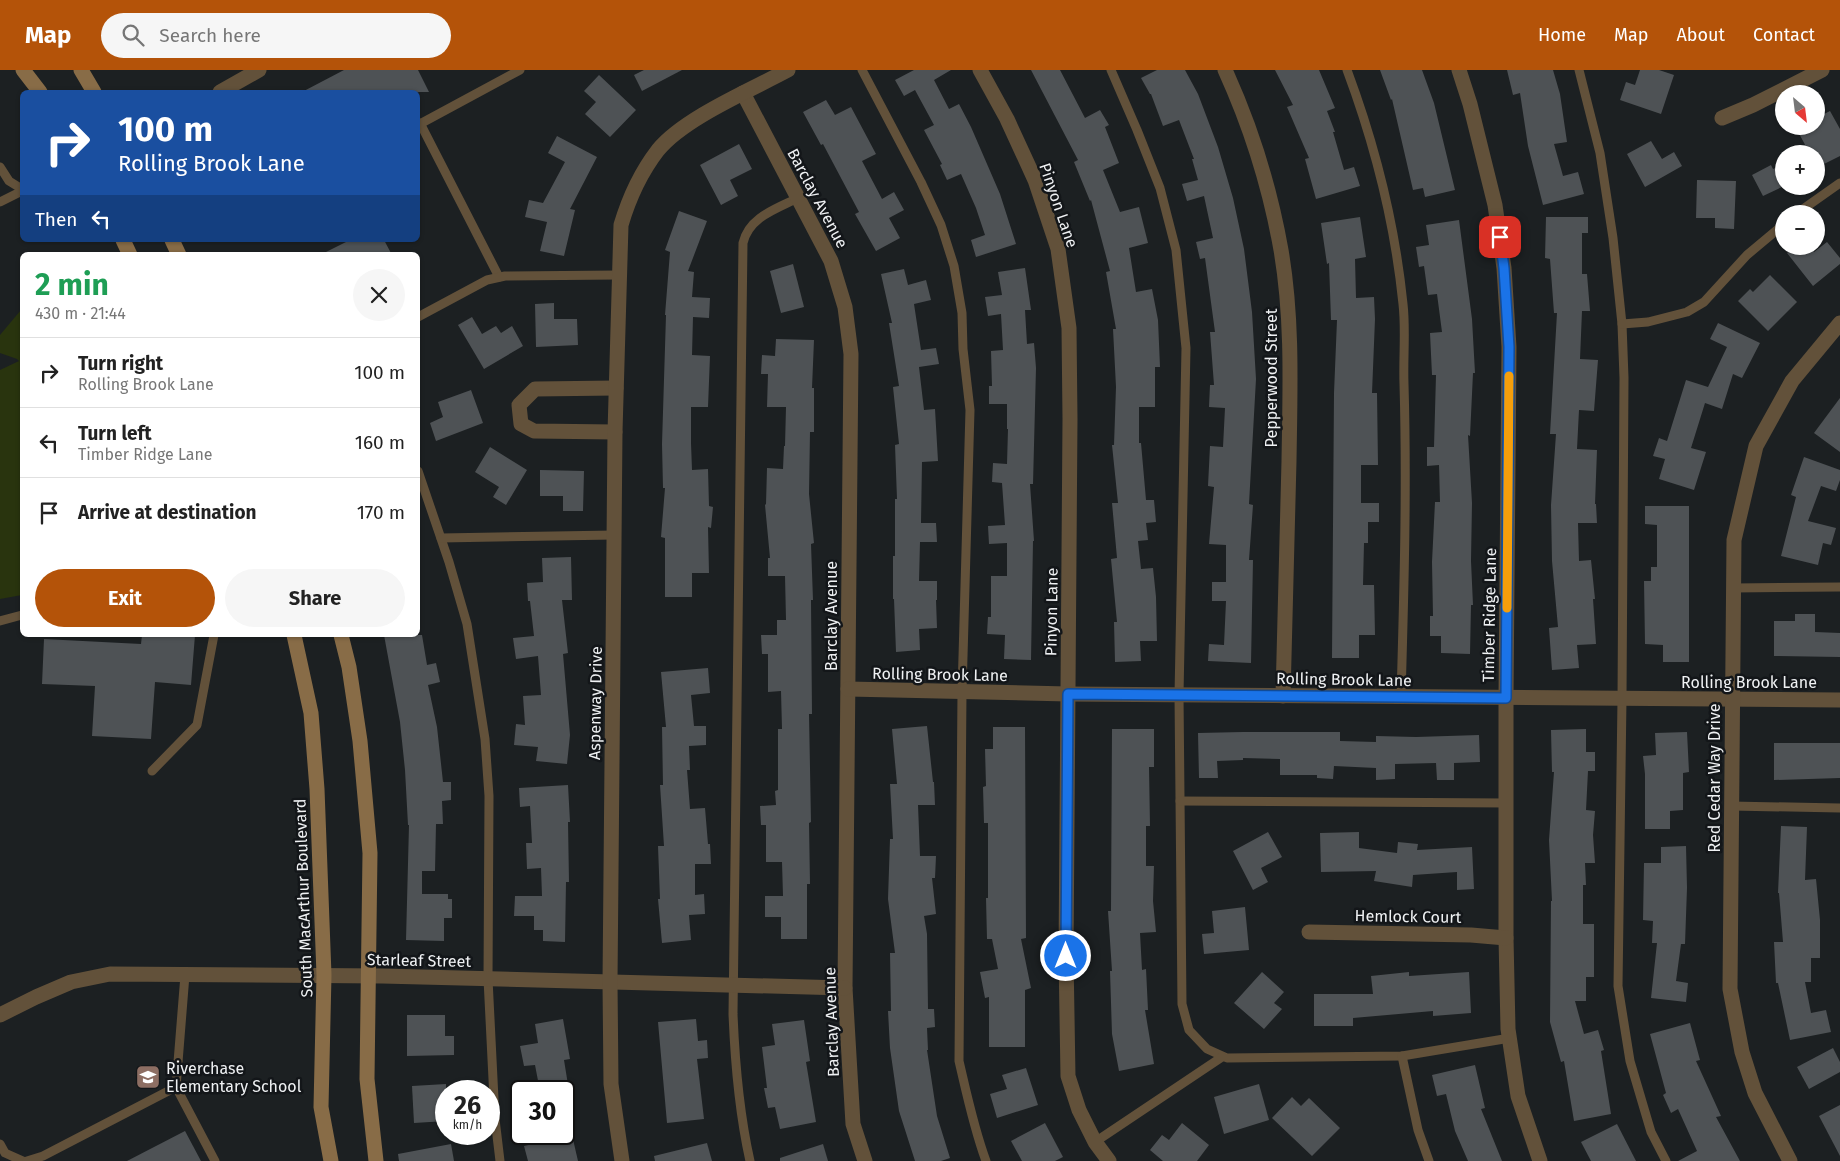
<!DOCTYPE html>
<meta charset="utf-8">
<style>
:root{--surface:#fff;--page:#f6f6f6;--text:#222;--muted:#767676;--line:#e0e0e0;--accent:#b45309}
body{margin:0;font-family:"Fira Sans",sans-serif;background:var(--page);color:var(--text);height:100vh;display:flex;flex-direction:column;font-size:19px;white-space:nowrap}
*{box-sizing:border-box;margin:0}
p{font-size:16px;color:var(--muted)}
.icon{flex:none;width:28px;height:28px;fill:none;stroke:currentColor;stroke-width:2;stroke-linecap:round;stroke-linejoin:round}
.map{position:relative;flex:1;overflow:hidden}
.panel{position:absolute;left:20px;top:182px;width:400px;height:385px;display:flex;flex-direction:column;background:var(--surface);border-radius:8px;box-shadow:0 1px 4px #0004}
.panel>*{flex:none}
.top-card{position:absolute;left:20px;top:20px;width:400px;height:152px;border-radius:8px;box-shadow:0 1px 4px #0004;background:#1a4fa0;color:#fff;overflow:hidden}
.needle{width:32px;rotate:152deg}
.tools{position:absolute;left:1775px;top:15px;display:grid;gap:10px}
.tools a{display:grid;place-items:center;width:50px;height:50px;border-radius:50%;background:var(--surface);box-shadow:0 1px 4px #0004;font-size:25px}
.speed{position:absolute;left:435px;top:1010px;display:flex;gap:10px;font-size:25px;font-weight:700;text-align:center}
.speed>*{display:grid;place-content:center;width:65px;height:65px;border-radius:50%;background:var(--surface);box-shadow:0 1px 4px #0004;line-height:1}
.speed small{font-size:12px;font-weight:400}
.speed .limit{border:2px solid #111;border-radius:8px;background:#fff;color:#111}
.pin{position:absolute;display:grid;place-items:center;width:42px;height:42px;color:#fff;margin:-21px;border-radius:10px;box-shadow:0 2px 8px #0006}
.me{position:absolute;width:55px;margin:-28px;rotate:0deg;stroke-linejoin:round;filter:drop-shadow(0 0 4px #0008)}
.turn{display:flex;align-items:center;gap:18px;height:105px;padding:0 15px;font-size:22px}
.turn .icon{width:65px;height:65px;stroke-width:2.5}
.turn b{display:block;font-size:35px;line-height:42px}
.then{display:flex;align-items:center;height:48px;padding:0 15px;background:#0003;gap:10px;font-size:19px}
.round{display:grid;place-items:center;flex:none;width:52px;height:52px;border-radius:26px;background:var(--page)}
.head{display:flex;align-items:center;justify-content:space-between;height:85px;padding:0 15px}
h1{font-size:30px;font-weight:700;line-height:38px;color:#1e9e55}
.primary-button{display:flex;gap:10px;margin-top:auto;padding:10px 15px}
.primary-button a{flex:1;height:58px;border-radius:30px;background:var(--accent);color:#fff;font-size:20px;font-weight:700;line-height:58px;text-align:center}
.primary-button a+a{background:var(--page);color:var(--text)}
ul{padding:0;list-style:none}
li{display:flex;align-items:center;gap:15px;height:70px;padding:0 15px;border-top:1px solid var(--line)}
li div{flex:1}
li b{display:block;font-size:19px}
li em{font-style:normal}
header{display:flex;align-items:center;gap:30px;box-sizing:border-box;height:70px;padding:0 25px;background:var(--accent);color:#fff}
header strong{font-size:24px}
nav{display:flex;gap:28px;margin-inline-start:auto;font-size:18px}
.search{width:350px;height:45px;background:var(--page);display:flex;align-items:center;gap:12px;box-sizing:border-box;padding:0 18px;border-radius:28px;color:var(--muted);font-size:19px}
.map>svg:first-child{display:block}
</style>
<header>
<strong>Map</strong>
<div class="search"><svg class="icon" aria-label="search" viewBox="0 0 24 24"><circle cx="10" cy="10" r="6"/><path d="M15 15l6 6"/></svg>Search here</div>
<nav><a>Home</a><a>Map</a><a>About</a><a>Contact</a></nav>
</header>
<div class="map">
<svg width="1840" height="1091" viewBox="0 0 1840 1091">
<rect width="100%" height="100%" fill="#1c2022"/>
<polygon fill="#29340e" points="22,234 22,525 0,529 0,300 19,291 17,289 0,283 0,265 21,240"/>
<g fill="#4e5255">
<polygon points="344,0 418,0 429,22 302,22"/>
<polygon points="644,0 682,0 642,21 634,5"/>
<polygon points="914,0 951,0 934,10 949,39 959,34 971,57 1000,124 1016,174 976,187 971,170 985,165 976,138 961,104 947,110 940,95 942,94 924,60 934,55 915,20 904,26 895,10"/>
<polygon points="1031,0 1060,0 1085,48 1100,40 1109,55 1105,57 1119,93 1103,100 1120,142 1139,137 1148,173 1129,178 1136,222 1152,219 1158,250 1160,297 1155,297 1155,337 1139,337 1139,373 1141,373 1146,430 1154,430 1156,452 1146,453 1148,470 1138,471 1141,499 1153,498 1156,527 1157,571 1140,571 1141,591 1115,592 1114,552 1117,552 1111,489 1117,488 1112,433 1118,433 1112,375 1114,375 1116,317 1113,259 1116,259 1106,202 1110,201 1091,130 1090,131 1074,92 1078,90"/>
<polygon points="1157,0 1185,0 1198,24 1218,77 1233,128 1244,179 1252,242 1256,309 1249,434 1253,435 1249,490 1253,490 1251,593 1208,591 1209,574 1224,575 1226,531 1212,531 1212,512 1226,512 1226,475 1209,474 1214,417 1208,416 1210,376 1223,377 1225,338 1209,337 1210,315 1214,315 1210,262 1215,262 1205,188 1200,189 1196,172 1213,168 1204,126 1187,131 1182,114 1198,110 1192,89 1194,89 1179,50 1163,56 1151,24 1150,24 1141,8"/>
<polygon points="1275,0 1319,0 1335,38 1327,41 1335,62 1333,62 1344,100 1354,97 1360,116 1316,129 1305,89 1309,88 1287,37 1293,35"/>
<polygon points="1380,0 1422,0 1434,33 1455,120 1425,127 1423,118 1413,120 1392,29 1391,30"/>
<polygon points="1507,0 1553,0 1560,24 1567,72 1554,74 1563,106 1578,102 1584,124 1543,135 1528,76 1520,23 1513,25"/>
<polygon points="1640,0 1659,0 1674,5 1661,44 1620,30 1626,12 1635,15"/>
<polygon points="599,5 636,40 610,67 585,44 596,32 584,21"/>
<polygon points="826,30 835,45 851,37 876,84 862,91 882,129 894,122 904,140 889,148 900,168 876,181 855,144 859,142 823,74 821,75 803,42"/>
<polygon points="1830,41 1840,59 1840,86 1816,98 1816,84 1810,84 1795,56 1816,56 1816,48"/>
<polygon points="557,66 597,87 570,139 575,140 564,186 540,181 547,152 525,147 529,130 543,133 565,92 548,83"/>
<polygon points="1651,71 1662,89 1674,82 1682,96 1645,117 1627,84"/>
<polygon points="739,74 752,99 730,110 738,126 721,135 700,95"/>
<polygon points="1784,94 1784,116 1763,126 1752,105 1771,95 1773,99"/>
<polygon points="1697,110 1736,111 1734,159 1715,158 1715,148 1696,148"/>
<polygon points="679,141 707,151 688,201 694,202 692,227 710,228 709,248 693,247 692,285 710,286 708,337 691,337 691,373 692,400 708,399 709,436 713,437 711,458 708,457 709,503 692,503 692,527 665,527 665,468 661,467 665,418 663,418 662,374 666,245 665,245 670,182 665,180"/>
<polygon points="1360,147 1366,187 1355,189 1356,228 1374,227 1375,249 1372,323 1377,323 1378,395 1361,395 1361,433 1379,433 1379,452 1368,452 1368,473 1364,473 1363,515 1374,515 1375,565 1359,565 1359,588 1332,588 1334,323 1337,250 1331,250 1329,193 1327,194 1321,153"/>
<polygon points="1546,147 1588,147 1588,163 1582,163 1582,204 1587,204 1590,241 1582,241 1580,289 1598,290 1594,341 1579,340 1577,379 1597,380 1595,434 1596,434 1597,453 1578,453 1579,491 1591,490 1595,529 1593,529 1596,574 1577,575 1579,598 1552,600 1549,558 1558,557 1552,491 1551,435 1556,364 1550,364 1557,243 1554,243 1550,189 1545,188"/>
<polygon points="1459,150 1472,249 1475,303 1473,303 1470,366 1468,365 1472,433 1471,491 1473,535 1471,535 1470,584 1441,583 1441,566 1430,566 1430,546 1433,546 1432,492 1435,432 1440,432 1439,395 1427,396 1427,377 1434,377 1436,305 1432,305 1430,263 1442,262 1437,224 1428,225 1424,196 1419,197 1416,177 1429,175 1426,155"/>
<polygon points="350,170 384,170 392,185 320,185"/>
<polygon points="1827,172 1840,188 1840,194 1813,216 1787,183 1795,176 1810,176 1814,182"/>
<polygon points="793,194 804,237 781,243 770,201"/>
<polygon points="1025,198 1031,240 1025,240 1027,274 1034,273 1036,298 1033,414 1030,414 1034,471 1033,471 1031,590 1004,589 1005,565 987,564 988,547 991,547 991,506 1007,506 1007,473 989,474 988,456 1005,455 1002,413 992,412 993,393 1007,394 1008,359 1007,359 1007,334 989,334 989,316 992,316 991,281 1003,280 1001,244 988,246 985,227 1002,225 998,202"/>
<polygon points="904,199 908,215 926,210 931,230 914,234 921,280 936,278 939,294 919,297 924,340 935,339 938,391 922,392 921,453 936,453 937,472 920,472 919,511 937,511 937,530 936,530 937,558 919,559 920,580 896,582 894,529 893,529 893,486 895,486 895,429 897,429 895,375 899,374 893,317 899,316 889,253 892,253 881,204"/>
<polygon points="1770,205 1797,232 1768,261 1738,231 1750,219 1753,222"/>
<polygon points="554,233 554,249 577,249 578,275 536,277 535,234"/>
<polygon points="472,247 482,264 496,256 501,263 512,256 523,276 484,299 458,255"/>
<polygon points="1718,253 1760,273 1742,308 1733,304 1722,339 1705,333 1691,378 1706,382 1694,420 1659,409 1665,389 1653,386 1659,368 1667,371 1686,310 1708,317 1727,277 1710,269"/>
<polygon points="776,269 814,270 812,318 814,318 814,362 810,362 809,424 814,473 811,474 813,530 811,530 812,644 809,644 811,752 809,753 810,814 807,814 807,869 781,869 781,847 765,847 765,826 783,826 782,792 766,792 766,755 761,755 760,736 776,735 775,721 778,720 778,659 782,659 781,621 768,622 768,584 762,584 761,565 777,565 777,550 786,550 785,506 768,506 768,488 770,488 765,435 766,434 767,398 783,399 784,376 785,376 786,337 767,337 768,304 761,304 762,285 775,286"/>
<polygon points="471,320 483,353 436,371 430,353 443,347 438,332"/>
<polygon points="1840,328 1840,382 1814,363"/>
<polygon points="490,377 527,400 506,435 493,427 499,417 475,402"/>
<polygon points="1804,387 1840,400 1840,410 1836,421 1821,416 1808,451 1836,458 1831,475 1823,473 1818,495 1781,486 1796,427 1791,425"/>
<polygon points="540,400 584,401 583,441 563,441 563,426 540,426"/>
<polygon points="1645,436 1689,436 1689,592 1663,592 1663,575 1645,574 1644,511 1651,511 1651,497 1657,497 1657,455 1645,454"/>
<polygon points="571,487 572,530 562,530 568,583 563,584 570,665 567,694 536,691 538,677 514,675 516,654 525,655 523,626 541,625 538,586 516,589 513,568 534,566 530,531 528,531 527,513 543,512 542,488"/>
<polygon points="1795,544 1815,544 1815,562 1840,563 1840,587 1774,586 1774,551 1795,551"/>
<polygon points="142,565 195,565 191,615 155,612 151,669 92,666 95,616 42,614 44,569 141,574"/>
<polygon points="384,565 422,565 427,595 436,593 440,612 428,615 437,657 443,712 451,712 451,730 442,731 443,754 436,754 435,801 422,801 422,824 448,824 448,829 452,829 452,848 444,848 444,871 406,870 409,755 408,755 405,700 400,652"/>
<polygon points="708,598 710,623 691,625 694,656 706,656 706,675 689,676 690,700 687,700 690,739 705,738 708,774 710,774 711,794 695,794 695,825 704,824 705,844 689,845 691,870 662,873 658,829 660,829 658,776 664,776 660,715 663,715 662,657 666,657 661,602"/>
<polygon points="927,656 933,712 934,712 935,735 918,735 920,786 936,786 935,808 932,808 936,844 924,846 927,864 928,939 934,939 935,957 927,958 928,980 927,980 937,1046 950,1088 941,1091 915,1091 899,1041 890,978 888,941 891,941 890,883 895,883 888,829 890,769 893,769 890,714 897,714 892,659"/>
<polygon points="993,657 1025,657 1026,868 1021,869 1031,918 1025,920 1025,977 989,977 989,927 985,928 980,902 998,899 992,869 987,869 986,828 988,828 988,753 984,753 983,717 986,716 985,679 993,679"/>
<polygon points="1112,659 1154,659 1154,697 1149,697 1150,756 1146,756 1146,796 1154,796 1153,831 1156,862 1140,863 1142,900 1146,899 1148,940 1145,940 1154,994 1119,1001 1112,964 1110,901 1112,901 1108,841 1111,841"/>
<polygon points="1586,659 1586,682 1595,682 1595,701 1588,701 1586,740 1595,741 1593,765 1595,793 1585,793 1586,815 1583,815 1583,854 1594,854 1594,907 1586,907 1586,931 1575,931 1584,964 1598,960 1604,980 1601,981 1611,1044 1574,1051 1564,991 1561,992 1550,952 1551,831 1552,831 1549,770 1554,702 1552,702 1551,660"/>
<polygon points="1243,662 1340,662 1340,671 1376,672 1376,666 1416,667 1479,665 1480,692 1454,693 1454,710 1437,710 1436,693 1395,694 1395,709 1376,710 1376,698 1334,696 1333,709 1317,708 1317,705 1280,705 1280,689 1243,688 1243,690 1217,691 1218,708 1199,708 1198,663"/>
<polygon points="1687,662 1689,702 1683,703 1683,740 1670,741 1670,759 1645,759 1645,704 1643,686 1656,685 1655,663"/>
<polygon points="1774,673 1840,673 1840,708 1774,710"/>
<polygon points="568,715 570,752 568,752 569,812 566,812 565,872 543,871 543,860 534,860 534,846 514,846 515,826 542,826 541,798 527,799 526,773 532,773 530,736 520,737 519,718"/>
<polygon points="1781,756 1807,757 1805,810 1816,809 1820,850 1820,888 1811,888 1811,912 1805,912 1811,943 1826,940 1831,962 1790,970 1778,913 1776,913 1774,872 1783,872 1779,823 1778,823"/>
<polygon points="1268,762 1282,787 1261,798 1268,812 1253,820 1233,781"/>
<polygon points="1359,762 1359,778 1397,783 1398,772 1418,774 1417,780 1472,777 1474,819 1457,820 1457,802 1413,805 1412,817 1374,811 1376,801 1321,802 1320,763"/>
<polygon points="1686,776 1687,818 1685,874 1681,874 1676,911 1688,913 1686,932 1651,928 1657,873 1652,873 1653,851 1643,850 1644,793 1661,793 1661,777"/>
<polygon points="1245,837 1249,880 1204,884 1202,864 1214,863 1212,841"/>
<polygon points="1262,902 1284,922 1274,933 1282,939 1264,959 1234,933"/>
<polygon points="1409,902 1409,906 1469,902 1471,943 1433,946 1433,941 1353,948 1353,956 1314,956 1314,924 1373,924 1371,906"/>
<polygon points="407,945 445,945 445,966 454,966 454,985 407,986"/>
<polygon points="563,949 570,989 564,990 569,1021 540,1021 535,995 524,996 520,976 538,973 535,954"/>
<polygon points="696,949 698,971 707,970 708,988 697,989 704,1049 667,1053 658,952"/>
<polygon points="804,950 810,991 806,992 816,1052 780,1059 775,1037 768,1038 764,1018 767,1018 762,977 775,975 772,954"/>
<polygon points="1690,953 1700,990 1696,991 1721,1046 1716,1047 1740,1091 1678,1091 1697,1081 1678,1039 1671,1043 1663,1025 1666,1023 1650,964"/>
<polygon points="1833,978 1840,992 1840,1002 1809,1019 1797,997"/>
<polygon points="1475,995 1485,1038 1481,1039 1502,1091 1468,1091 1455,1061 1446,1024 1437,1026 1432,1005"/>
<polygon points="1026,998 1038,1035 997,1048 990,1024 1007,1019 1002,1005"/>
<polygon points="446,1014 446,1051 414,1053 412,1016"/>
<polygon points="1259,1014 1269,1050 1224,1064 1214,1027"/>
<polygon points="1292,1027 1301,1036 1309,1028 1340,1058 1312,1086 1272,1048"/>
<polygon points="1840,1035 1840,1086 1819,1046"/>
<polygon points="1045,1053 1063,1087 1055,1091 1022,1091 1011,1071"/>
<polygon points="1182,1053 1209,1075 1197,1091 1163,1091 1150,1080 1162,1065 1169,1070"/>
<polygon points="1617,1054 1636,1091 1591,1091 1581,1072"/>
<polygon points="185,1061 201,1091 127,1091"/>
<polygon points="572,1065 578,1091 528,1091 524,1076"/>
<polygon points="707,1073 712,1091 655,1091 654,1086"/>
<polygon points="451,1074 454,1091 399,1091 398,1084"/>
<polygon points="823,1074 828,1091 780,1091 780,1088"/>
</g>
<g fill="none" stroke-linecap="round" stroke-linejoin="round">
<g stroke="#62513a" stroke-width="9">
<path d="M862,0L921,112L941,155L954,196L962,243L963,279L970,340L962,622L959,991C967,1025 974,1059 986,1091"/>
<polyline points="1111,0 1137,60 1160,118 1176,180 1186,278 1179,625 1182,934 1189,960 1207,979 1227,988 1402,986 1510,968"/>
<path d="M1347,0C1375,75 1395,155 1403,234C1406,260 1403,287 1404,314C1407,418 1404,522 1401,627"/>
<polyline points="1579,0 1600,83 1613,168 1622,254 1624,308 1622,629 1618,916 1630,991 1651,1062 1666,1091"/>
<polyline points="420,53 499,207"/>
<polyline points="418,55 520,0"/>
<polyline points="0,97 9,111 22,119"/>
<polyline points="0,132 22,121"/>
<polyline points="1796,144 1840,113"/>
<polyline points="418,247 487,210 505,206 618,205"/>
<polyline points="1622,254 1648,252 1687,242 1704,232 1747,185 1784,154"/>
<polyline points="418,401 449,492 467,554 485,669 489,726 488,909 495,1049 500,1091"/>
<polyline points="441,468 614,465"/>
<polyline points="1733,518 1840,517"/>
<polyline points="0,551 22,545"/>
<polyline points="152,701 197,655 214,565"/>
<polyline points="1180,731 1506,733"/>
<polyline points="1731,736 1840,738"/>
<polyline points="185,905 176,1017 215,1091"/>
<polyline points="1402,986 1418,1060 1429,1091"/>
<polyline points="1095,1072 1222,987"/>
<polyline points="0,1074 5,1083 23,1091"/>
<polyline points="27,1091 43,1086 176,1017"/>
<path d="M750,1091C739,1042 735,994 733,944L743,173C749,147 776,139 798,128"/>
</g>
<g stroke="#62513a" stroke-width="15">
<polyline points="980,0 1007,49 1035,110 1058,179 1069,258 1070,349 1066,886 1068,1006 1079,1040 1095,1072 1109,1091"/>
<path d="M1225,0C1251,57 1270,118 1281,180C1293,250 1290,321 1289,391C1287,469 1285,548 1283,626"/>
<polyline points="1459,0 1470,34 1495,135 1504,198 1509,277 1506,628 1506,868 1508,959 1518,1026 1540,1091"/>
<polyline points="220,22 259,0"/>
<polyline points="743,23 831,191 845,237 851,284 845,918 853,1054 865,1091"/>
<polyline points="1722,48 1753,35 1822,0"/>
<polyline points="615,362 534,361 521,354 519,335 535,319 616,318"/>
<polyline points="848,619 1068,624 1840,630"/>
<polyline points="1309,862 1471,865 1506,868"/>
<polyline points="0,945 36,927 71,912 110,904 382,906 845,918"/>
<path d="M622,1091L611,1014L610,912L615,362L621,155C629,128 641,102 658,80C684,48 751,20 788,0"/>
<polyline points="1790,1091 1755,1023 1742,982 1730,919 1734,470 1756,376 1792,311 1840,253"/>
</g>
<g stroke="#886c47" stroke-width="15">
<polyline points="23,0 40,22"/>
<polyline points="81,0 94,22"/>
<polyline points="123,170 130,185"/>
<polyline points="172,170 179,185"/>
<polyline points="294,565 311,643 317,719 324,905 321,1037 331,1091"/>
<polyline points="341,565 349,597 360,671 370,783 367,1009 376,1091"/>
</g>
</g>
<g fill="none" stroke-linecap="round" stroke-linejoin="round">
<defs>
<polyline id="route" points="1066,886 1068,624 1506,628 1509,277 1504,198 1500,167"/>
</defs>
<use href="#route" stroke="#114b97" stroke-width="12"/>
<use href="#route" stroke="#1a73e8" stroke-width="9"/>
<polyline stroke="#f59e0b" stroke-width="9" points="1507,538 1509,306"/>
</g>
<defs>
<symbol id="school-square" viewBox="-11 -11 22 22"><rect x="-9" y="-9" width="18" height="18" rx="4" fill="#8d6e63" stroke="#131619"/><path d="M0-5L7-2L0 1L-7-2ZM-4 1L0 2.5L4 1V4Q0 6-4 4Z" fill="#fff"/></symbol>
</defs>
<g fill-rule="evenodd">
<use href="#school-square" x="134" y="993" width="28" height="28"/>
</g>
<g text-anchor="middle" stroke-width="5" stroke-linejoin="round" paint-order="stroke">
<g font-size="16" fill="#eff1f3" stroke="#131619">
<text transform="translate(818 128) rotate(62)" y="6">Barclay Avenue</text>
<text transform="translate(1059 135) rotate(71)" y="6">Pinyon Lane</text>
<text transform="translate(1271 308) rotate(-90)" y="6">Pepperwood Street</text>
<text transform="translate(1051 542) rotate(-89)" y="6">Pinyon Lane</text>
<text transform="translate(1489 545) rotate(-89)" y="6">Timber Ridge Lane</text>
<text transform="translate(831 546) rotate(-90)" y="6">Barclay Avenue</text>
<text transform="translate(940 604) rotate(1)" y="6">Rolling Brook Lane</text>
<text transform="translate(1344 609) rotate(1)" y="6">Rolling Brook Lane</text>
<text x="1749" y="618">Rolling Brook Lane</text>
<text transform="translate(595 633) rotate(-89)" y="6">Aspenway Drive</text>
<text transform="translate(1714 708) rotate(-90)" y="6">Red Cedar Way Drive</text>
<text transform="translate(303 828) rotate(-92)" y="6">South MacArthur Boulevard</text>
<text transform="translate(1408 846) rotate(1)" y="6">Hemlock Court</text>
<text transform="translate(419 890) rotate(1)" y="6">Starleaf Street</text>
<text transform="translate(831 952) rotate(-92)" y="6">Barclay Avenue</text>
</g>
<g font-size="16" fill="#eff1f3" stroke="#131619" text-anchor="start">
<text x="166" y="1004">Riverchase<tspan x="166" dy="18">Elementary School</tspan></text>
</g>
</g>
</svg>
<div class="tools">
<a><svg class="needle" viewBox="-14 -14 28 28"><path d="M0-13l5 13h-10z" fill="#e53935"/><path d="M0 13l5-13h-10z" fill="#767676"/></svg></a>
<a>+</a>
<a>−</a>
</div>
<div class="speed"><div>26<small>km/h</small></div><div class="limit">30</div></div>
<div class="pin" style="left:1500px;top:167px;background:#d93025"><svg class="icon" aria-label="arrive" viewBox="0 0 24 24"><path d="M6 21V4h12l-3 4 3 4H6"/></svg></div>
<svg class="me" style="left:1066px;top:886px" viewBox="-20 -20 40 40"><circle r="17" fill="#1a73e8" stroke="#fff" stroke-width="3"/><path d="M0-11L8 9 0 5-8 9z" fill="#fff"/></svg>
<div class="top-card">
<div class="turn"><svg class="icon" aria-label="right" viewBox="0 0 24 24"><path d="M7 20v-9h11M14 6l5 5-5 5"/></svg><div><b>100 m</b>Rolling Brook Lane</div></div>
<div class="then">Then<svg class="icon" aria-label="left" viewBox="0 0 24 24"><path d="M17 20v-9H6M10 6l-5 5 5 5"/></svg></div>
</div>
<section class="panel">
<div class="head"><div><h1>2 min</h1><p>430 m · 21:44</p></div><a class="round"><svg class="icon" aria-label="close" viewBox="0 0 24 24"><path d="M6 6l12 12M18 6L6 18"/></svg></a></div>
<ul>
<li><svg class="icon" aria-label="right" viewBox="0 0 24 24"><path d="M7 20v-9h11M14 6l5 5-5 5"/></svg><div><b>Turn right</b><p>Rolling Brook Lane</p></div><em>100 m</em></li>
<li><svg class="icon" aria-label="left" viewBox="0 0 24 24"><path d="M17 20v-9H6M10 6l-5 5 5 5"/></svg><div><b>Turn left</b><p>Timber Ridge Lane</p></div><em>160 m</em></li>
<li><svg class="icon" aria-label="arrive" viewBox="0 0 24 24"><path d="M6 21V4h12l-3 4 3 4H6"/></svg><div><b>Arrive at destination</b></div><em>170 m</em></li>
</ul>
<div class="primary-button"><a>Exit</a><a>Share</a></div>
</section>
</div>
